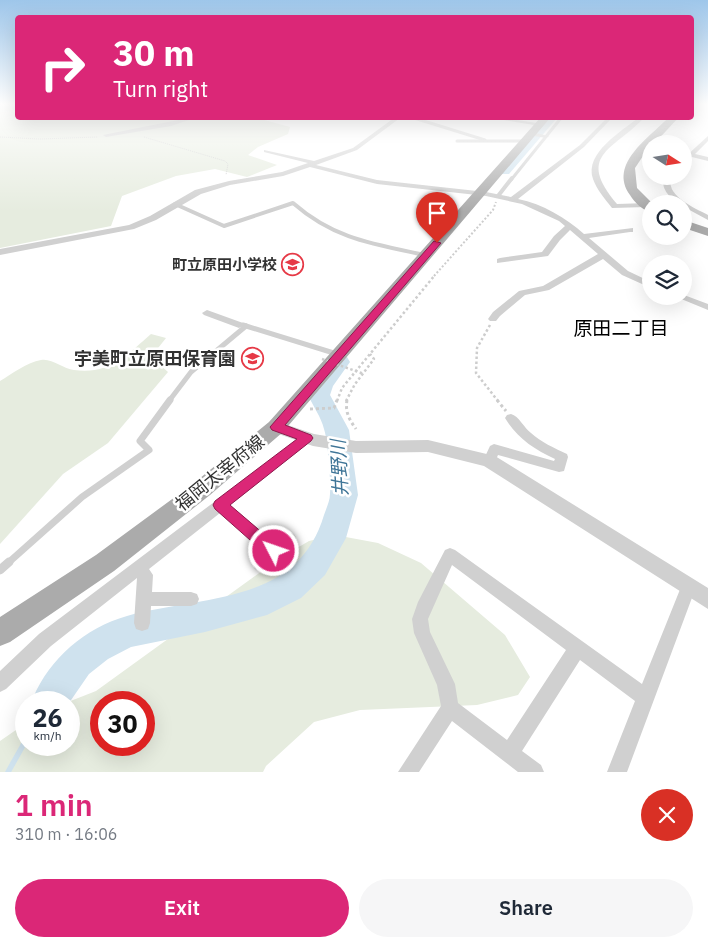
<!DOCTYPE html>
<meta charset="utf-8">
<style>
:root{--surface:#fff;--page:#f6f6f7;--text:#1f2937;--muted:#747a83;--accent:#db2777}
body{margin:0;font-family:"IBM Plex Sans","Noto Sans JP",sans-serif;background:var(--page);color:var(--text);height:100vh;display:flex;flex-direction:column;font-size:19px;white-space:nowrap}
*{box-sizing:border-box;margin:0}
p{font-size:16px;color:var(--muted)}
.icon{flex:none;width:28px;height:28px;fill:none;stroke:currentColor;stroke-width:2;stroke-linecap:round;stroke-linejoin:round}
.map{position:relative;height:772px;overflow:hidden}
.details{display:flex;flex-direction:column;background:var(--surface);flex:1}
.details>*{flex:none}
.banner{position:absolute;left:15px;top:15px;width:679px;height:105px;border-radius:5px;box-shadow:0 5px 20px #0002;background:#db2777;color:#fff;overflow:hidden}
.needle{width:32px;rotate:102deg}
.fabs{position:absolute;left:642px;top:135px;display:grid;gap:10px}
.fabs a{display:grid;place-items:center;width:50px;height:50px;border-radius:50%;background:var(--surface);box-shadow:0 5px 20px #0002;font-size:25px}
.speed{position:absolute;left:15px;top:691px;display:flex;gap:10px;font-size:25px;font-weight:700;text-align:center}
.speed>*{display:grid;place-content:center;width:65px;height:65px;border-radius:50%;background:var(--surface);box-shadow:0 5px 20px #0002;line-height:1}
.speed small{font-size:12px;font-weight:400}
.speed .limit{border:8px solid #d22;background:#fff;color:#111}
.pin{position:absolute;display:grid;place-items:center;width:42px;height:42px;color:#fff;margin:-51px -21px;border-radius:50% 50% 50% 0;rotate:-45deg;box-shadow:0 0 5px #0007}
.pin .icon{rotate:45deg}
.me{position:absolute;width:55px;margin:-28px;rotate:311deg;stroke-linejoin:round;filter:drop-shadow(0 0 4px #0008)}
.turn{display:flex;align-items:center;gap:18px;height:105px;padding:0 15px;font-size:22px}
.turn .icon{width:65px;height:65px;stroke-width:2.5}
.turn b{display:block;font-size:35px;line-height:42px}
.round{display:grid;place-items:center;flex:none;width:52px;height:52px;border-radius:26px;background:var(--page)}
.summary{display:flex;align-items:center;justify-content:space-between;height:85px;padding:0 15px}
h1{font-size:30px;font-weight:600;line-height:38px;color:var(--accent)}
.button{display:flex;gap:10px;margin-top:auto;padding:10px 15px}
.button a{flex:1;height:58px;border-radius:30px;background:var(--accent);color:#fff;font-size:20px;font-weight:600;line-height:58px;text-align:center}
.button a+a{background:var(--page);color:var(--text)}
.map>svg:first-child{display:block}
</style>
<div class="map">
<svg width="708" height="772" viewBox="0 0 708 772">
<rect width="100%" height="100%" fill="#fff"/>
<g fill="#e6ecdf" fill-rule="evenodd">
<polygon points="0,104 17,104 18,118 257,118 290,127 288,134 258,147 248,155 277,165 247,177 215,169 176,176 122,196 111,226 0,248"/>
<path d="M151,334L166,338L151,357L168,372L108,443L63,474L0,544V381C12,374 27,362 41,360C52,358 63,369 74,370C109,375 127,355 151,334Z"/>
<path d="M335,535L378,543L421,563L505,635L530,677L518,695L477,705L360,710L314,722L266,766L263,772H0V741L26,723V745H69L68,702L96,691L280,558L309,541ZM101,702H144V745H101Z"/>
</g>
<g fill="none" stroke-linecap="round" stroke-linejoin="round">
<g stroke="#cfe2ee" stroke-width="5.5">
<polyline points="48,702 51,698"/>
<polyline points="8,772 26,740"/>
</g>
<g fill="#cfe2ee" fill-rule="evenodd">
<polygon points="545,118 557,118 509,174 499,174 497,171 499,168"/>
<path d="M339,355L347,357L350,362L333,386L330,395L349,430L358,495L346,538L325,575L301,598L267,615L205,632L131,647L108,659L89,674L69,703L35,702L33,698C50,658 85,628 127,616C201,595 297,606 324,515C326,509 330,501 330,494C331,480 328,441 324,429C321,417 313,406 308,395C312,381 324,359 339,355Z"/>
</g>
<g stroke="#cdcdcd" stroke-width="1" stroke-dasharray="1 1" stroke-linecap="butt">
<polyline points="0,137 40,139 98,137"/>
<polyline points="144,137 225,161 228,164 226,175"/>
</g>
<polyline stroke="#cdcdcd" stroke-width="2" stroke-dasharray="2 2" stroke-linecap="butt" points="434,276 493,210 496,202"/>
<g stroke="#cdcdcd" stroke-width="2.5" stroke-dasharray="2.5 2.5" stroke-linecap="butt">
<polyline points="490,325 477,348 476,373 498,401"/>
<polyline points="337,401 342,388 435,275"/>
<polyline points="346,401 355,384 374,359 370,354"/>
</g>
<g stroke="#cdcdcd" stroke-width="3" stroke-dasharray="3 3" stroke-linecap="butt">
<path d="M347,400C345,412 349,419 356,429"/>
<polyline points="497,400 506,411"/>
<polyline points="310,409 334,408 337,400"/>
</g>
<g stroke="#d0d0d0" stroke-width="3">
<polyline points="414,118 485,140"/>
<polyline points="457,141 525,141"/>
<polyline points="511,180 561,118"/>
</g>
<g stroke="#d0d0d0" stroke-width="4">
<polyline points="498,196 512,178"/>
<path d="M175,204L224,226L293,203C334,239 373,244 425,255"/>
</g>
<g stroke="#d0d0d0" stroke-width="5">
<polyline points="243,325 337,354"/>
<polyline points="169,401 191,372 246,326"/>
</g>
<polyline stroke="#d0d0d0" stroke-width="7" points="8,563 82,497 149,450 140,441 170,400"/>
<polyline stroke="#d0d0d0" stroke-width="9" points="0,570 9,562"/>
<g fill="#d0d0d0" fill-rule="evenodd">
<polygon points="188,118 195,118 171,126 106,137 103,135"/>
<path d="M394,118H400L357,150L316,165L377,180L486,192L511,197L580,145L607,118H612L584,147L518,199C543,204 566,218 584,234L633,228V232H630L589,238L628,271L651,282V288L622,275L603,259L549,290L525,295L500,316L496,321H490L488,319L493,312L519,291L543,286L598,254L570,230L560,240L548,256L497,263V259L500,258L542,252L554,236L565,226L559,221L522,204L486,196L377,184L310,167L283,176L230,185L201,194L156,220L134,229L0,255V249L129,225L150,216L195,190L229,181L282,172L308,163L264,152V150L314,161L353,148Z"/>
<polygon points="492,118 504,118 543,124 540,126"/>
<path d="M638,118H644C612,151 576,155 617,204L647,203L651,205L647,207L612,208C605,199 597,190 593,179C584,153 622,131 638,118Z"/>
<polygon points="531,132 549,136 546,138 529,135 529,133"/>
<polygon points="708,136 708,141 695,154 708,157 708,161 692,157 684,163 684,158"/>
<path d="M665,176H672C663,195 695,208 708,215V220L684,207V204H678C670,197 659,188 665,176Z"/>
<polygon points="684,295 708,304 708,310 674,296 684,296"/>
<polygon points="207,310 243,323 244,325 239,328 204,315 202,313"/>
<path d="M511,414C519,416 524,428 531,433C541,442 554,448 567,454L568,457L564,471L559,472L498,455L494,464L489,466L484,464L483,461L490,446L494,444L554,461L555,459C534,449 517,438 505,418L507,415Z"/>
<path d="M307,433L311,435L313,438L311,441L230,505L274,542C281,536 285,530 294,534L296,538L294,542L265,569L260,571L255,569L253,564L255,559L264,551L220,513L149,569L153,575L152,592H191L197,594L199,599L197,604L191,606H151L150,623L148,629L142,631L136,629L134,623L137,578L51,646L6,689L0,692V671L39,634L303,435Z"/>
<path d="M450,548L455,550L642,684L683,582L688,580L693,582L696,587L627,772H607L635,701L580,660L522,751L541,765L544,772H518L452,721L419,772H398L441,706L437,685L414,633L412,619L418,602L445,550ZM452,565L566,650L507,740L458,703L455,684L430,632L428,619Z"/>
</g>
<polygon fill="#d0d0d0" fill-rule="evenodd" points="276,421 314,434 356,441 428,440 495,456 708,588 708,609 484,466 428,452 356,453 313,446 270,431 268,427 270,423"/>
<g fill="#ababab" fill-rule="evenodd">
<polygon points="540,118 550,118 283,432 210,495 114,571 10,642 0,646 0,617 96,555 194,483 269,422"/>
<path d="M668,118H678L654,144H651L635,168L637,188L653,204L651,212C642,210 635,203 630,195C608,164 649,138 668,118Z"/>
<polygon points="684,220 708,228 708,236 684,228"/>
</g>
<polyline stroke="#cdcdcd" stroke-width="2.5" stroke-dasharray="2.5 2.5" stroke-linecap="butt" points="322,359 364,374"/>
</g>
<linearGradient id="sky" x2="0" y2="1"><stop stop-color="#9ec6ea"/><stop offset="0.49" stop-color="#fff"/><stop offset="1" stop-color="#fff" stop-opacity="0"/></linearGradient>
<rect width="708" height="212" fill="url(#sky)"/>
<polygon fill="#db2777" stroke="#8e194d" points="434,241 441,243 285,425 311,435 313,438 311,441 230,505 279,547 281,551 279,556 274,558 268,556 215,509 213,505 215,501 297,439 272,430 270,427"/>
<defs>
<symbol id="school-ring" viewBox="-11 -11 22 22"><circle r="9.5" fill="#fff" stroke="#e63946" stroke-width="1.5"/><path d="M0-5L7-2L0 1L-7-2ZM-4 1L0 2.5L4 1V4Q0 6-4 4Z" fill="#e63946"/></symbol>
</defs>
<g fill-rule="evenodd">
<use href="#school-ring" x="280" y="252" width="25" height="25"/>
<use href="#school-ring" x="240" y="346" width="25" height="25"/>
</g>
<g text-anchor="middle" stroke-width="5" stroke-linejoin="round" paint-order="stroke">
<g font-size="15" font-weight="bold" fill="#333" stroke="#fff" text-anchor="end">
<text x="277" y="270">町立原田小学校</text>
</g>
<g font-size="18" font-weight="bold" fill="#333" stroke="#fff" text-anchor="end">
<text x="236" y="365">宇美町立原田保育園</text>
</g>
<g font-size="18" fill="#333" stroke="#fff">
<text transform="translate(220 473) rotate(-39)" y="6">福岡太宰府線</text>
</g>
<g font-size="19" fill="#000" stroke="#fff">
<text x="621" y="335">原田二丁目</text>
</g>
<g font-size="19" font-style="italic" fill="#3f7597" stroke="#fff">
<text transform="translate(339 468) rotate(-93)" y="7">井野川</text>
</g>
</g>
</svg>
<div class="fabs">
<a><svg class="needle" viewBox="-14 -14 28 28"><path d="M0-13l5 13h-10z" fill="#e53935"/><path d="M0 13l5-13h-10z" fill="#747a83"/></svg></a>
<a><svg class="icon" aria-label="search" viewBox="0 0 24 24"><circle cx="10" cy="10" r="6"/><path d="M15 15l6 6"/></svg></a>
<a><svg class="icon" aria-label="layers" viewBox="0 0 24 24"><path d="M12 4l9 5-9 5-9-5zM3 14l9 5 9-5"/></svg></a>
</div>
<div class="speed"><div>26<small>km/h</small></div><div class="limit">30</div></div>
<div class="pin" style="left:437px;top:243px;background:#d93025"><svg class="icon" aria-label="arrive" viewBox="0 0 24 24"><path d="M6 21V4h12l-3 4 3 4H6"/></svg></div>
<svg class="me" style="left:274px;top:551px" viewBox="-20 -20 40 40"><circle r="17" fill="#db2777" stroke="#fff" stroke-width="3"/><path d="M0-11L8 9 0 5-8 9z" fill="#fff"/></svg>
<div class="banner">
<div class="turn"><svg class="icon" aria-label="right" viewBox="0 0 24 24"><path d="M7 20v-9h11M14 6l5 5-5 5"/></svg><div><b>30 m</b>Turn right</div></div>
</div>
</div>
<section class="details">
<div class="summary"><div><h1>1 min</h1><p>310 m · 16:06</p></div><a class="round" style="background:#d93025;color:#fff"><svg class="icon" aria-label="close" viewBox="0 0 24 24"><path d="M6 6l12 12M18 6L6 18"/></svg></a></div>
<div class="button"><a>Exit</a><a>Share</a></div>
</section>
